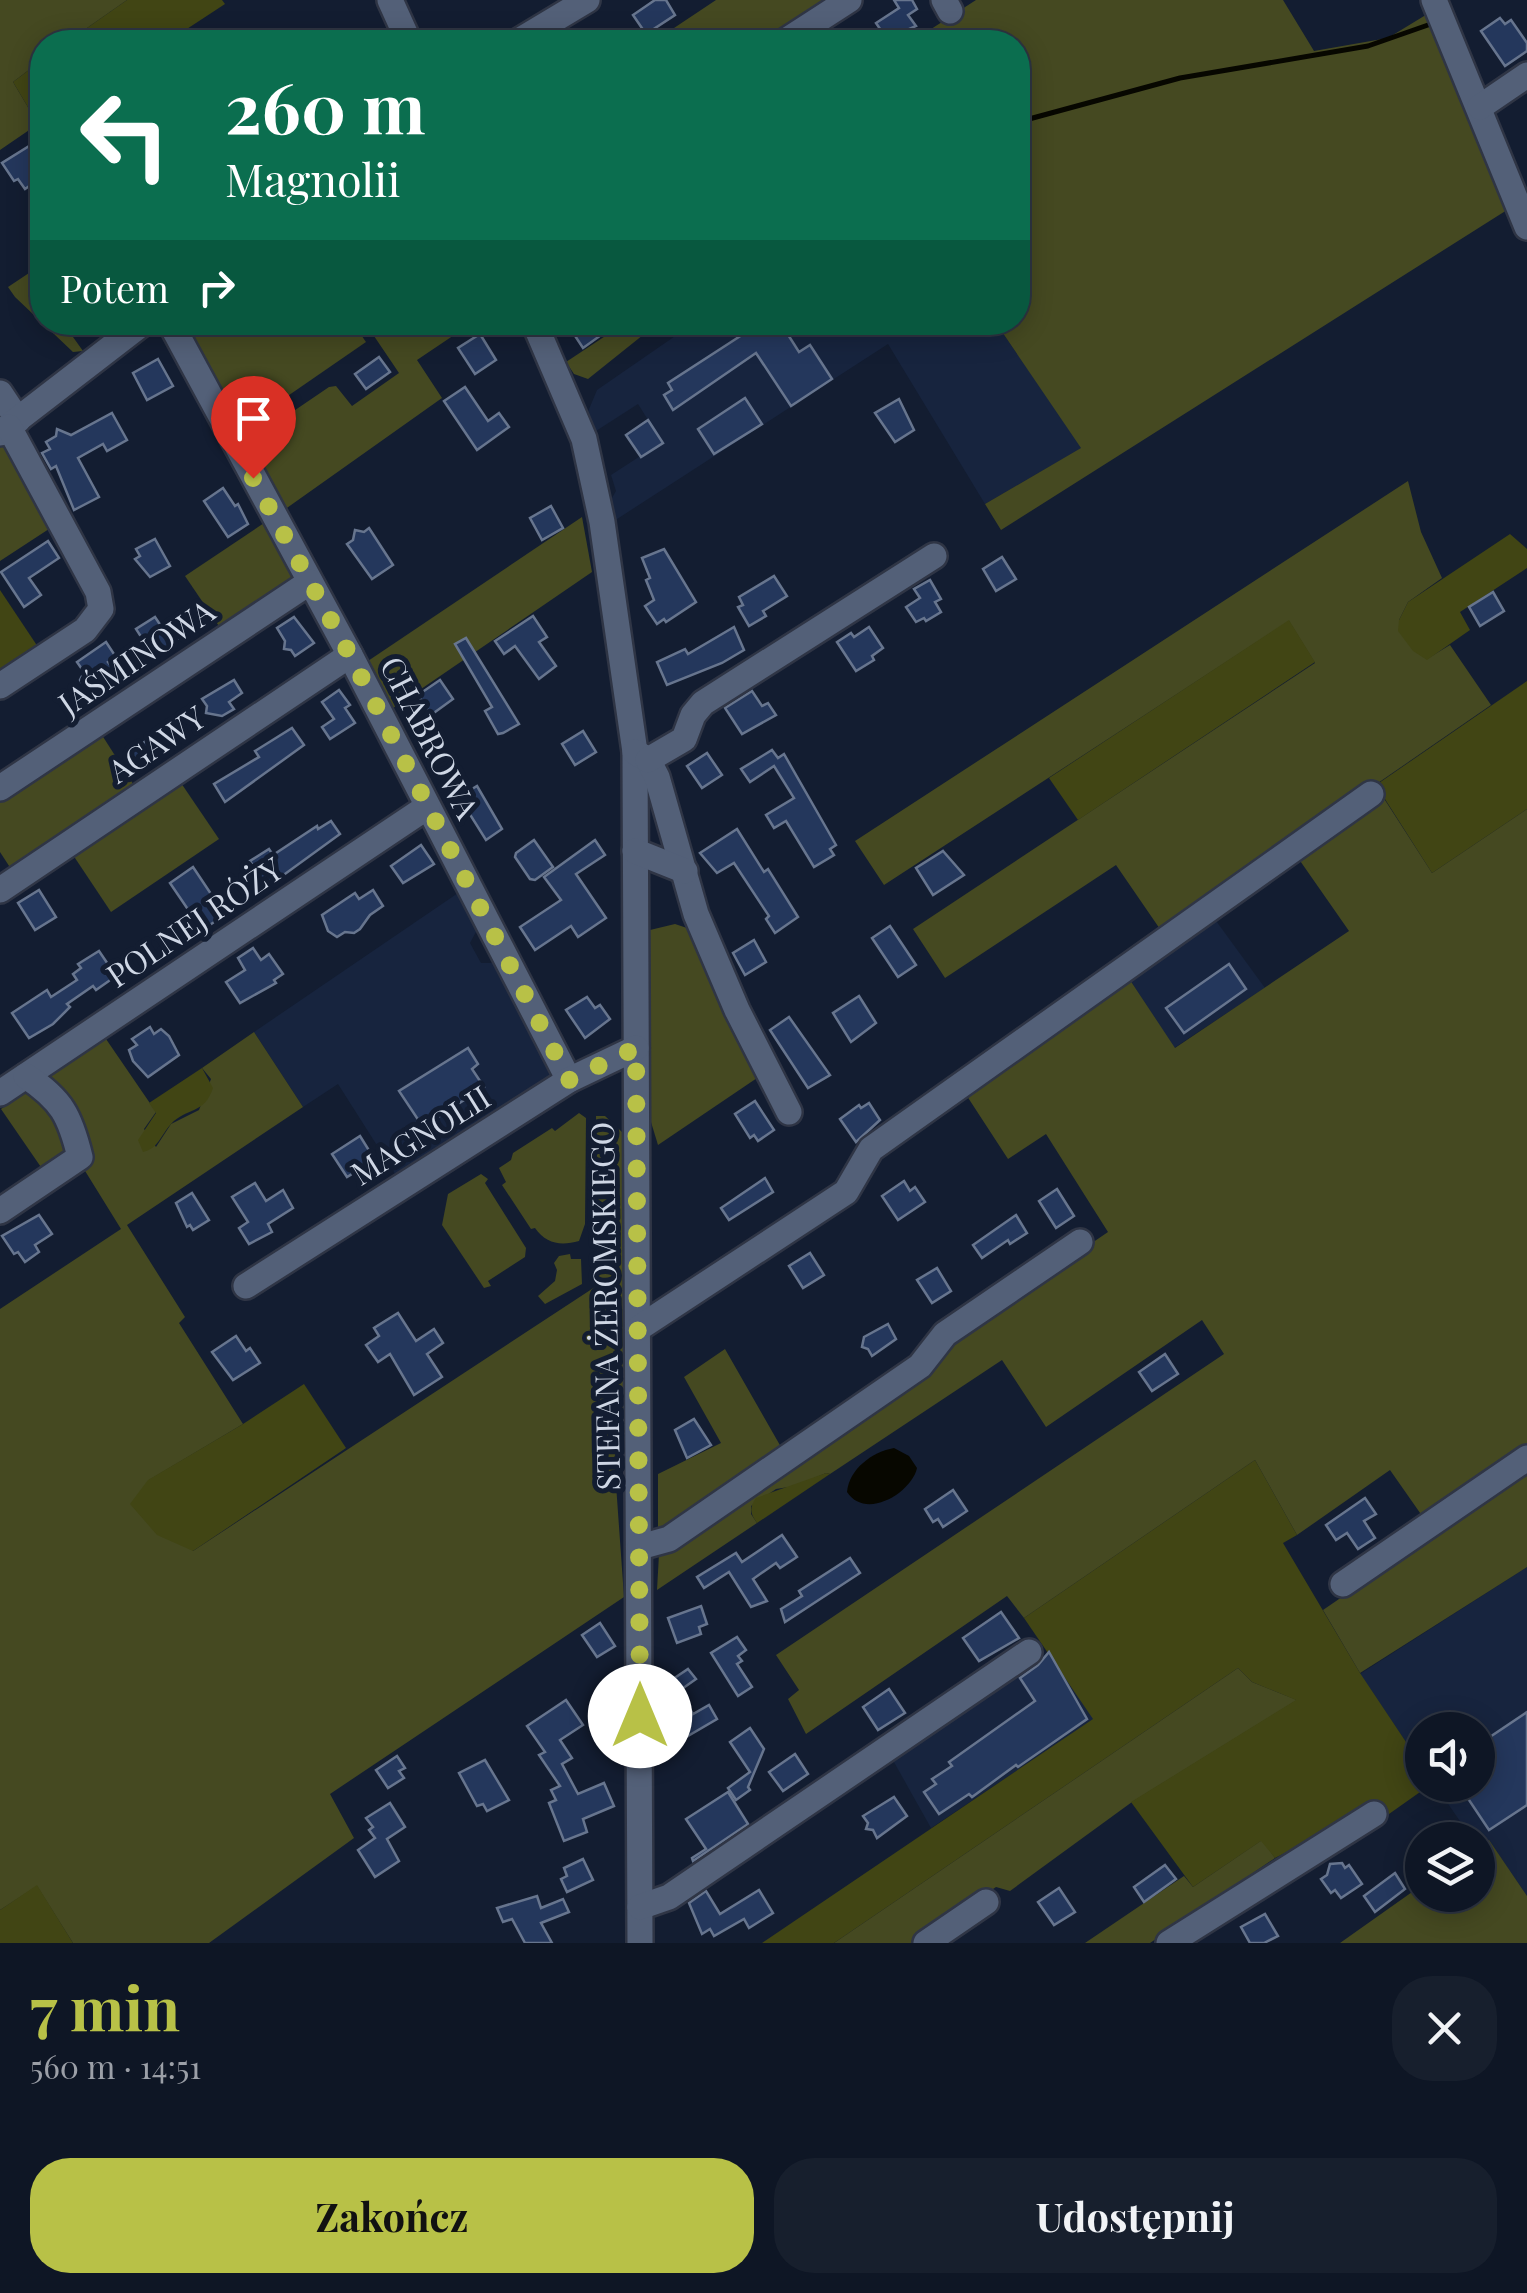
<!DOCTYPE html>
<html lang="pl">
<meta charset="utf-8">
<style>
:root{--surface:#0e1625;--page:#171f2d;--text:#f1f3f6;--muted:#9b9fa7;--line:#2e3542;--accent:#b8c147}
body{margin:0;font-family:"Playfair Display",serif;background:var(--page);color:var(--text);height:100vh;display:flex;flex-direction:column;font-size:38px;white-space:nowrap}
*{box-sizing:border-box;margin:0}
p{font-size:32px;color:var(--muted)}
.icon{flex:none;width:55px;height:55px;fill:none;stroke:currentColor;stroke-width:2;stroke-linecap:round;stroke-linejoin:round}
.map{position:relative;height:1943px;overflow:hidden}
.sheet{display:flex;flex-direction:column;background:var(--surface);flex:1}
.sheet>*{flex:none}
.guide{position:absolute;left:30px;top:30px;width:1000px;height:305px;border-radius:40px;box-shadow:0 5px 25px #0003,0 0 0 2px var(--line);background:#0b6e4f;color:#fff;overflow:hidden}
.tools{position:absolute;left:1405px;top:1712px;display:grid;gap:20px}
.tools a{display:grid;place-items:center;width:90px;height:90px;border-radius:50%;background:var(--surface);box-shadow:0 5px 25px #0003,0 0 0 2px var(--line);font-size:50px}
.pin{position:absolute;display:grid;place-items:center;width:85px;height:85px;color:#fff;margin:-102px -42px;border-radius:50% 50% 50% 0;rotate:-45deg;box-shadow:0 0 10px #0007}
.pin .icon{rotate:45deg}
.me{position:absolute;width:110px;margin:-55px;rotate:0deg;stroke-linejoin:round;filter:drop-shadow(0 0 8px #0008)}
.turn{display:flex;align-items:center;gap:35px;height:210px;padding:0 30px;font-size:45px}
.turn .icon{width:130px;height:130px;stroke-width:2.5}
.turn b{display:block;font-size:70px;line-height:85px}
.then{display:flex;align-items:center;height:95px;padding:0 30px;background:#0003;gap:20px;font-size:38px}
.round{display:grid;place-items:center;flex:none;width:105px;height:105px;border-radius:40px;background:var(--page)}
.summary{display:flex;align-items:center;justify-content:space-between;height:170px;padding:0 30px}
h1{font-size:60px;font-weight:700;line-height:75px;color:var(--accent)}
.primary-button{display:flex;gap:20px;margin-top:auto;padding:20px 30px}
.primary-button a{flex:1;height:115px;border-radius:40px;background:var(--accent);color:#111;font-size:40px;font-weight:700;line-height:115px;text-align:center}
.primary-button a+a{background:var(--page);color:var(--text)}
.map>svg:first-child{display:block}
</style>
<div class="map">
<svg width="1527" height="1943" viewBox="0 0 1527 1943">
<rect width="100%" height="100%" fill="#131d31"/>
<g fill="#17243e">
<polygon points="762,322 996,323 1082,448 985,504 888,344 614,521 609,503 616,491 611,475 662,442 638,404 596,431 587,414 597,390 694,323 752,323 755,327"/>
<polygon points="461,891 477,930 470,943 481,963 494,963 500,974 552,1071 551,1082 399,1180 338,1084 303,1107 254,1032"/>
<polygon points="1211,914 1265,988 1174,1048 1126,974"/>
<polygon points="1527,1567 1527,1896 1489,1841 1478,1846 1478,1840 1473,1840 1435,1785 1478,1785 1478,1730 1422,1730 1422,1766 1360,1674"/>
<polygon points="1049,1652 1094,1719 931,1828 890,1755"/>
</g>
<g fill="#454921">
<polygon points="0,0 127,0 67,42 42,42 42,60 13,82 38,124 0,150"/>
<polygon points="716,0 825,0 826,1 763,42 653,42"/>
<polygon points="976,0 1283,0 1314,51 1388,38 1429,13 1507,210 1001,530 985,504 1081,448 996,323 1018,322 1018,42 911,42"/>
<polygon points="29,273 42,292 42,322 63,323 83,351 73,352 15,297 8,287"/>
<polygon points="183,323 353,323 366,342 240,429"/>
<polygon points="393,323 472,323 417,360 442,398 284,510 248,442 329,387 336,386 352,406 399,373 374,336"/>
<polygon points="625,323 658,323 588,379 574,374 566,362"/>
<polygon points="4,439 52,527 0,561 0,441"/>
<polygon points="1408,481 1421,532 1442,578 1408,602 1399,620 1427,659 1450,645 1491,705 1162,932 1116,865 945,978 913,929 1315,663 1289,621 884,885 855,841"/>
<polygon points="582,517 592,572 386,713 362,665"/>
<polygon points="267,521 294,572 293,585 223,632 185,576"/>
<polygon points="100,732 137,790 13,872 0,852 0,798"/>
<polygon points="179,780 219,839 111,912 71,852"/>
<polygon points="1383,797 1432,873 1527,809 1527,1450 1425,1520 1390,1470 1297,1535 1255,1460 1024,1618 1007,1596 806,1734 788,1699 799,1690 776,1655 1224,1354 1202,1320 1046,1427 1002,1360 830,1474 826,1473 795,1486 776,1489 751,1506 751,1514 757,1523 657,1590 659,1554 945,1343 1108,1232 1046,1134 1008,1159 963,1090 1126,974 1175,1048 1349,931 1296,855"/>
<polygon points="675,924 690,929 760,1076 658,1145 651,1122 650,930"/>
<polygon points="254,1032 303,1107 127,1225 185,1317 179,1323 243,1424 149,1480 193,1551 598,1285 596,1116 605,1116 623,1133 625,1404 615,1470 624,1597 330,1794 354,1838 209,1943 73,1943 37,1886 0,1910 0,1309 121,1229 82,1166 94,1155 49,1077 106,1039 156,1112 144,1129 156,1147 171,1124 199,1110 211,1079 202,1068"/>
<polygon points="28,1090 41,1096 67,1135 66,1159 45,1173 1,1109"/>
<path d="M579,1113L586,1118L585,1224L579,1241C561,1246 546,1244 535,1228L531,1229L502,1185L506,1182L499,1168L511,1160L513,1153L552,1128L555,1131Z"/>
<polygon points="481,1174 488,1179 485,1183 526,1248 525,1257 488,1281 491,1286 484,1288 442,1225 448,1194"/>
<polygon points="570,1254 571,1259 581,1259 582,1284 545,1304 538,1296 555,1281 557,1270 554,1263 559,1256"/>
<polygon points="725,1349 781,1447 658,1531 658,1474 721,1443 684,1377"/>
<polygon points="1527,1470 1527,1567 1360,1673 1323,1610"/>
<polygon points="1238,1668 1252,1682 1297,1700 1132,1802 1010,1891 996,1887 915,1943 834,1943"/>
<polygon points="1262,1840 1275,1858 1150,1943 1085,1943 1184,1876 1193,1887"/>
<polygon points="1489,1840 1527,1896 1527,1943 1340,1943 1422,1885 1422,1895 1478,1895 1478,1846"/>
</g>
<g fill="#414514">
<polygon points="127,0 222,0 225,4 167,42 67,42"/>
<polygon points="42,60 42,128 41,129 13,82"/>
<polygon points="1510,534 1527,549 1527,568 1460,612 1470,630 1427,660 1413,651 1398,631 1399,620 1408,602"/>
<polygon points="0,590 38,647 0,673"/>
<polygon points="1289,620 1315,662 1078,820 1049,778"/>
<polygon points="1527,681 1527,809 1432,873 1376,785"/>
<path d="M202,1068L213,1088C204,1115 187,1107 171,1124C160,1136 159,1148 143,1152L138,1140L156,1113L149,1103Z"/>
<polygon points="304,1384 346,1448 193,1551 157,1535 130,1504 148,1480 243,1424"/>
<polygon points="1255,1460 1297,1535 1283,1543 1360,1673 1422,1766 1422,1785 1430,1785 1389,1814 1372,1809 1275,1858 1261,1841 1193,1887 1131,1802 1296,1700 1252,1682 1238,1668 834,1943 762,1943 1093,1719 1024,1618"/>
<path d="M826,1473L830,1474L757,1523C750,1513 749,1508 756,1498Z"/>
<polygon points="37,1885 73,1943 0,1943 0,1910"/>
</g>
<path fill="#070700" d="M894,1448L909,1456L917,1468C912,1492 866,1521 847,1492C849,1469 872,1452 894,1448Z"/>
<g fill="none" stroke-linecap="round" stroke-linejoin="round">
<polyline stroke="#070700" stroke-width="5" points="1018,122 1180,78 1368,46 1428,25"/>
</g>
<g fill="#24375c" stroke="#67758e" stroke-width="2.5">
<polygon points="655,0 666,0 675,15 646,34 633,15"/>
<polygon points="894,0 912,0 917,9 908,15 916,26 887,39 876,23 899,8"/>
<polygon points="1500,18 1505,24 1511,20 1527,43 1527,51 1505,66 1481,31"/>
<polygon points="34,143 42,156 42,177 25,189 18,179 14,181 2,163"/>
<polygon points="566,322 597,322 604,333 583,348"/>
<polygon points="762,322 780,322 799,352 810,345 832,379 791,406 756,353 673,410 664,395 672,390 668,383"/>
<polygon points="480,334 496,360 475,374 458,348"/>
<polygon points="379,357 390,372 366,389 355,374"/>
<polygon points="158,359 173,386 147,400 133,373"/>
<polygon points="465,387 488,421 499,413 509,427 477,450 444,401"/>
<polygon points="745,398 762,424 714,454 698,429"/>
<polygon points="899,399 914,430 895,442 875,413"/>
<polygon points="112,413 127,440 107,451 103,444 78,458 99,497 74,510 56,466 51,469 42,453 50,449 46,442 56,436 57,429 71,435"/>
<polygon points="648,420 663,443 641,457 626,435"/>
<polygon points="223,488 235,506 238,504 248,524 228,537 204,501"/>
<polygon points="551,506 563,528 542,540 530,518"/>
<polygon points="369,528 393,565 372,579 347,544 353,540 355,530 364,532"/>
<polygon points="155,539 170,566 150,577 135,559 140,556 136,549"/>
<polygon points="48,541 59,558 29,578 41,595 24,607 1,572"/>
<polygon points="664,549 696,602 666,622 664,619 657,624 645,606 654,600 646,580 650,578 642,558"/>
<polygon points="1002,557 1016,579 996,591 983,569"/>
<polygon points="774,576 787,596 763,611 766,616 749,626 738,607 743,605 739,597"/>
<polygon points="930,580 941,599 935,602 941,612 926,621 924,618 916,622 906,607 920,598 914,589"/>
<polygon points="1493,592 1504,611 1480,626 1469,607"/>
<polygon points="188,612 197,624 154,657 136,629 155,617 163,629"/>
<polygon points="533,616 547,637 539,642 556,666 539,679 515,646 504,654 495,641"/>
<polygon points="294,617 314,643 295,656 291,650 284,649 285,641 277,628"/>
<polygon points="734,627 744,650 722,663 667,685 657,662 685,649 688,654"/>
<polygon points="869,627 883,648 872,656 874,660 856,671 837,642 851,633 854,637"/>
<polygon points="466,638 519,724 503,733 498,734 485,711 492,707 455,644"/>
<polygon points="106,642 116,657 108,662 116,673 102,682 100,679 89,686 83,685 80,680 84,672 77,662"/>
<polygon points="234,680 242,693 229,702 234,709 222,716 206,713 207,706 202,699"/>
<polygon points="440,680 453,699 431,715 418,695"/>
<polygon points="339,690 350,705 345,708 355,723 330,739 322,727 334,719 322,702"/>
<polygon points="752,691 762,706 768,703 776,715 742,734 725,708"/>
<polygon points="292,728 304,745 225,802 214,784 259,757 255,751"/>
<polygon points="583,731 596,752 575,765 562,744"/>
<polygon points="159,733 168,747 141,768 130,751"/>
<polygon points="772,750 778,758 784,754 836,845 830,849 834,855 814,867 786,821 774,828 766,815 794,798 774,766 750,782 741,769"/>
<polygon points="707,753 722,775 702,788 687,766"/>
<polygon points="477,786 502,829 486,840 459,797"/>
<polygon points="331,821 340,834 267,887 250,861 269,849 273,855 317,826 318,829"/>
<polygon points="737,829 764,872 768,869 798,917 775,933 766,919 769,916 734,863 717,873 700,853"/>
<polygon points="534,840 553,867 535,880 530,879 515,857 516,853"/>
<polygon points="595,840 605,855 576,874 606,918 578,937 571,926 535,950 520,927 561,900 544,877"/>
<polygon points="421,845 434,864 403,883 391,866"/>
<polygon points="943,851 964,875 933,895 916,868"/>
<polygon points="193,867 225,915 202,930 170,883"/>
<polygon points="39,890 56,917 35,930 18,903"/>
<polygon points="373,890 383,906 370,915 360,929 354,933 345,932 337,937 328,931 322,915 355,893 359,899"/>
<polygon points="890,926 916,965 898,977 872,938"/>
<polygon points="754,940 766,962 745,975 733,953"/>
<polygon points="253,948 261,960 269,954 283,974 274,980 276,983 240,1003 226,982 245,970 238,958"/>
<polygon points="99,951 116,976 96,990 93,986 67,1004 70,1007 53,1024 29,1038 12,1013 47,990 51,997 77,980 73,974 81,968 78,964"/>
<polygon points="1229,964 1246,989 1184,1033 1166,1008"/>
<polygon points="859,996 876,1023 851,1042 833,1013"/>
<polygon points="587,997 595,1008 600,1005 610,1019 585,1038 566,1010"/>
<polygon points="789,1017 830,1075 808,1088 770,1030"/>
<polygon points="150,1027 154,1034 161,1029 169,1036 179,1055 148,1077 133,1061 129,1050 137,1045 132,1039"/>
<polygon points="468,1048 478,1064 472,1069 484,1087 423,1127 399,1091"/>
<polygon points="755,1101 774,1130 758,1141 754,1135 750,1138 735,1114"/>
<polygon points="869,1103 880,1120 856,1142 840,1119 859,1105 861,1108"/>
<polygon points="360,1136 375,1160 347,1177 332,1154"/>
<polygon points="765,1178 773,1192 729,1220 721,1208"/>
<polygon points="904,1181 910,1191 915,1187 925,1202 898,1220 882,1196"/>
<polygon points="255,1183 266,1201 283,1190 293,1208 268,1224 272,1232 249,1244 239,1228 248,1222 232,1197"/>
<polygon points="1057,1189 1074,1216 1056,1228 1039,1201"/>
<polygon points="192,1193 209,1220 193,1230 190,1225 187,1227 176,1203"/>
<polygon points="39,1215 52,1234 35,1245 39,1252 25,1262 18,1252 14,1254 2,1236"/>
<polygon points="1016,1215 1027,1233 1010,1244 1008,1240 982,1258 973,1245"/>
<polygon points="810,1253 824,1275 803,1288 789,1266"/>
<polygon points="937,1268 951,1291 932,1303 917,1280"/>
<polygon points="398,1313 416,1341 434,1329 443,1343 427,1354 442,1377 414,1395 390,1354 378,1362 366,1345 379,1336 374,1328"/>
<polygon points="888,1324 896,1339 872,1356 868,1349 862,1347 864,1337"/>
<polygon points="236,1336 246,1351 250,1348 260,1363 233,1380 212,1352"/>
<polygon points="1165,1354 1178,1374 1152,1391 1139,1372"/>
<polygon points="694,1419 711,1445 687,1458 675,1430"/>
<polygon points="953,1490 967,1511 943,1527 938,1519 933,1522 925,1509"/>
<polygon points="1365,1498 1376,1514 1364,1521 1375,1538 1358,1549 1347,1533 1336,1540 1326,1525"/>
<polygon points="782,1535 797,1557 780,1568 776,1563 753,1579 767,1601 751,1607 729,1572 704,1588 697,1577 736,1553 742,1562"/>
<polygon points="850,1558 860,1573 785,1622 781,1609 802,1596 799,1591"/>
<polygon points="701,1606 707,1624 699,1627 701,1634 677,1643 668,1618"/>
<polygon points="1001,1612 1019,1638 979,1661 963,1638"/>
<polygon points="600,1623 615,1646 597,1657 582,1635"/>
<polygon points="737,1637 746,1650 738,1656 742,1661 737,1664 752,1687 738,1696 711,1653"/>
<polygon points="1049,1652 1087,1719 1018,1767 1016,1765 972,1797 969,1794 939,1814 924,1792 936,1784 932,1779 952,1766 949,1762 1035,1701 1020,1678 1038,1665"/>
<polygon points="688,1669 696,1679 679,1691 693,1714 709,1705 717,1719 681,1740 666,1714 676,1709 661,1687"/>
<polygon points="889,1689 905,1713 878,1730 863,1707"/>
<polygon points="566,1700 583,1725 560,1740 572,1758 562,1764 578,1794 604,1783 614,1806 583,1819 587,1832 564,1841 549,1803 556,1800 551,1790 560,1786 539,1755 545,1752 527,1726"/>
<polygon points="1527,1712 1527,1805 1489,1830 1459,1785 1478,1785 1478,1745"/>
<polygon points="750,1728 764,1749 748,1787 750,1790 736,1800 728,1788 750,1772 730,1742"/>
<polygon points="795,1754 808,1774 783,1791 769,1772"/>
<polygon points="397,1756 405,1768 399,1771 404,1778 388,1788 376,1770"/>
<polygon points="485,1760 509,1800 487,1811 483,1804 477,1806 459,1773"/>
<polygon points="728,1792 748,1824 693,1861 692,1858 706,1849 686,1819"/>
<polygon points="894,1797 907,1816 877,1838 873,1830 866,1829 868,1823 863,1816"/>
<polygon points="390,1803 405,1827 387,1839 399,1861 375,1877 358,1850 375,1838 369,1830 373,1827 366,1818"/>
<polygon points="583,1859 593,1880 567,1892 561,1879 567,1876 564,1868"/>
<polygon points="1342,1863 1345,1868 1349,1865 1362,1884 1341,1898 1335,1890 1331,1893 1321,1879 1327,1875 1330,1864"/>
<polygon points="1165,1865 1176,1879 1144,1902 1134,1887"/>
<polygon points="1395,1873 1405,1889 1375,1912 1364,1896"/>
<polygon points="1059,1888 1075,1912 1054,1925 1038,1902"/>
<polygon points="759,1890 773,1913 749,1928 744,1919 714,1936 710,1929 702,1934 689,1903 706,1891 720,1914"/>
<polygon points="537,1896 541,1908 563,1899 569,1912 541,1923 552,1943 525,1943 512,1919 503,1922 497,1908"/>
<polygon points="1265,1914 1278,1936 1264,1943 1250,1943 1241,1927"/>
</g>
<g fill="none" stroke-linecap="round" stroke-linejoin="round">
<defs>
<g id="minor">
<polyline points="390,0 409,42"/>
<polyline points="944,0 950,11"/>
<polyline points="1434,0 1527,227"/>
<polyline points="517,42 587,0"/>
<polyline points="784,42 849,0"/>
<polyline points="1480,107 1527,75"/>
<polyline points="170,322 350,655 569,1080"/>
<polyline points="534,322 584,439 602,522 635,752 640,1943"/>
<polyline points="0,393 18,420"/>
<polyline points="0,433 144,322"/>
<polyline points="0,686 85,630 101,609 98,592 9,427"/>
<polyline points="635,752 648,760 657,777 696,914 737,1010 789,1112"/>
<polyline points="648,760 684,739 693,715 703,703 934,556"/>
<polyline points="0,788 310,582"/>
<polyline points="635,851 685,871"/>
<polyline points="0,890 350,655"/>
<polyline points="0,1093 427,807"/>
<path d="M0,1211L80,1157C70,1116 62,1100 26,1076"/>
<polyline points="246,1286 569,1080 636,1048"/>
<polyline points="639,1328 846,1192 871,1149 1371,794"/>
<polyline points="640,1547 669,1539 920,1366 945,1334 1080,1242"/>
<polyline points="1343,1584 1527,1458"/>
<polyline points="640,1907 669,1897 1029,1652"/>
<polyline points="926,1943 986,1902"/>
<polyline points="1169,1943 1374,1814"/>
</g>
</defs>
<use href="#minor" stroke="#2f3545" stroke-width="30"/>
<use href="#minor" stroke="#536078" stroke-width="25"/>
</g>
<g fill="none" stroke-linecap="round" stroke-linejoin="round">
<polyline stroke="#b8c147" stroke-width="18" stroke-dasharray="0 32.4" points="253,478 350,655 569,1080 636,1048 640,1716"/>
</g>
<g text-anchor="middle" stroke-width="10" stroke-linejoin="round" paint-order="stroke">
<g font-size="32" fill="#cfd7e5" stroke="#131d31">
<text transform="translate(137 658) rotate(-34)" y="11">JAŚMINOWA</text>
<text transform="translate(429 738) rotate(63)" y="11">CHABROWA</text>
<text transform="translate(157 745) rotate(-34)" y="11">AGAWY</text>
<text transform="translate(195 923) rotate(-34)" y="11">POLNEJ RÓŻY</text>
<text transform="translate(421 1136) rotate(-32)" y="11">MAGNOLII</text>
<text transform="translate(606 1306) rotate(-91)" y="11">STEFANA ŻEROMSKIEGO</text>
</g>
</g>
</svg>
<div class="tools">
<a><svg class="icon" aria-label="sound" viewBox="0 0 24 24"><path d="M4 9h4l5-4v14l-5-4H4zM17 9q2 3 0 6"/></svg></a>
<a><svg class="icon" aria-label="layers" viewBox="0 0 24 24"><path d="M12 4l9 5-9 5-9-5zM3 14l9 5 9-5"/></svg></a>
</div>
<div class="pin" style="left:253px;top:478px;background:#d93025"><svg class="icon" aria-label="arrive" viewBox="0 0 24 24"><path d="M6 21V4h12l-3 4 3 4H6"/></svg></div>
<svg class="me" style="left:640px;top:1716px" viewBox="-20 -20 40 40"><circle r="19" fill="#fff"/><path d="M0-13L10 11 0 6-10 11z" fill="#b8c147"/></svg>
<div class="guide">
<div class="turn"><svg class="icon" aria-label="left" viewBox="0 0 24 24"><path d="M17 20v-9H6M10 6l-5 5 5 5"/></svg><div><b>260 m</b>Magnolii</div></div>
<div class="then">Potem<svg class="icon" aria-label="right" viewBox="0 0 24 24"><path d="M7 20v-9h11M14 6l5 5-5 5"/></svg></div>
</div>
</div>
<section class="sheet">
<div class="summary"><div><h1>7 min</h1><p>560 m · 14:51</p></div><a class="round"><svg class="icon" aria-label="close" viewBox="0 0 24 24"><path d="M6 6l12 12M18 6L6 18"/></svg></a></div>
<div class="primary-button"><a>Zakończ</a><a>Udostępnij</a></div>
</section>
